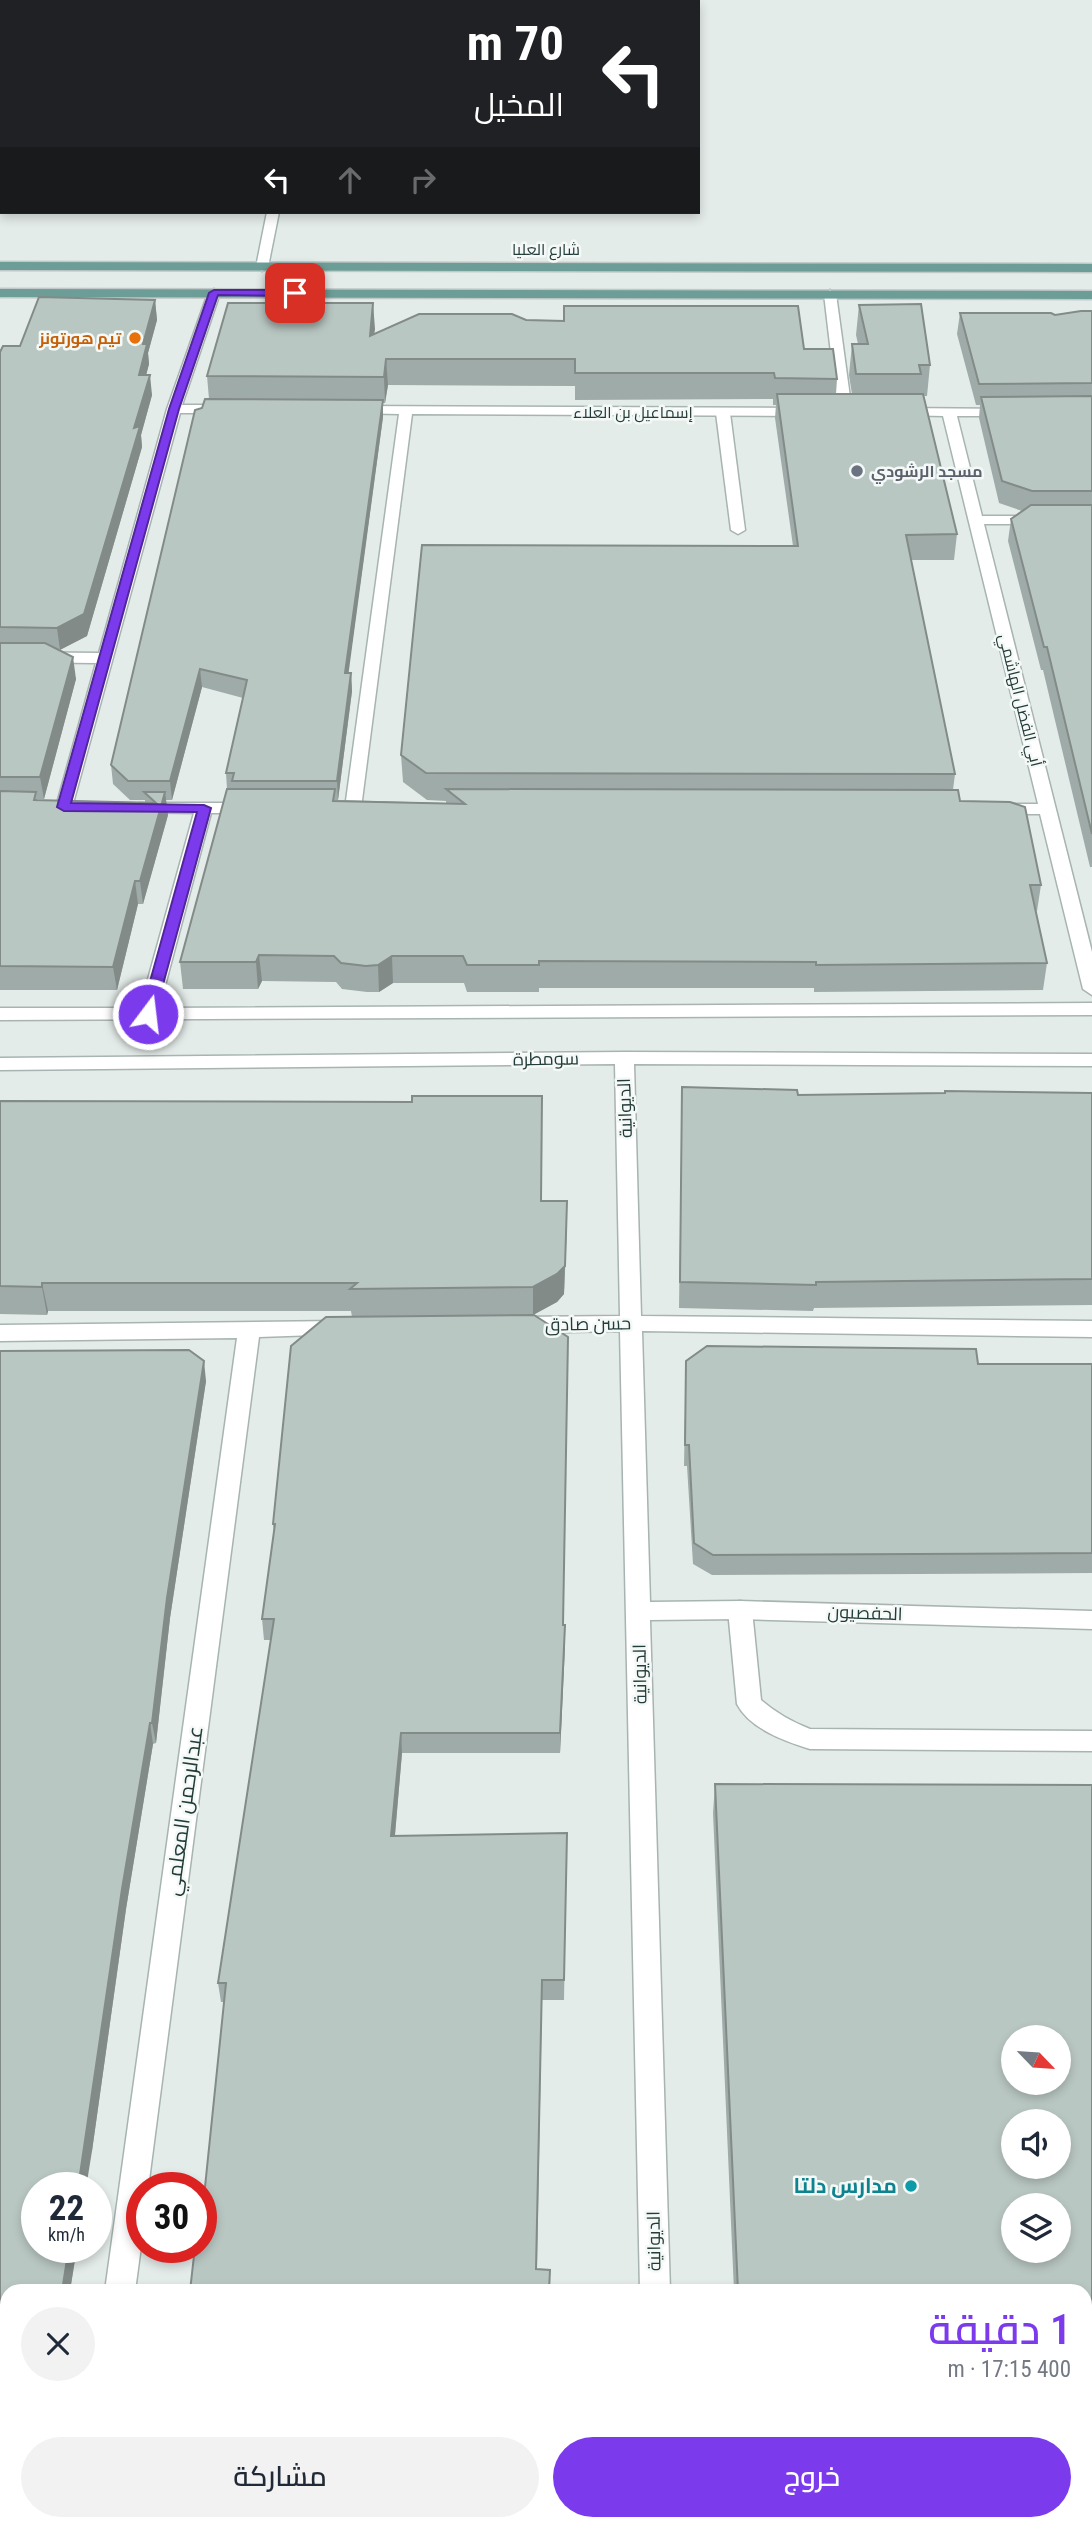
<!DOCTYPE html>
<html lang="ar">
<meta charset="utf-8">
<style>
:root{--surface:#fff;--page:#f2f2f3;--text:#1f2937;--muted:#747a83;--accent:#7c3aed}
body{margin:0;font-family:"Roboto Condensed",Cairo,sans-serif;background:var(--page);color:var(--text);direction:rtl;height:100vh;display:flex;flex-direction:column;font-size:26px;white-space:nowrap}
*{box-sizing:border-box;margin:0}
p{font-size:23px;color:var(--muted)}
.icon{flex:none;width:38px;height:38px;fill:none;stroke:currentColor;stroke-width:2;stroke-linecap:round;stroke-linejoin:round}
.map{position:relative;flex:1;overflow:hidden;direction:ltr}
.details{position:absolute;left:0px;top:2284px;width:1092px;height:247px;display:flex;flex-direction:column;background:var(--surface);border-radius:21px 21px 0 0;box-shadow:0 4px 10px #0003;direction:rtl}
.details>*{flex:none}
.guide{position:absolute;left:0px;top:0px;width:700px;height:214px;box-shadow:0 4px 10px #0003;direction:rtl;background:#202124;color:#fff;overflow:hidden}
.needle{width:46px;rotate:115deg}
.controls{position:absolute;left:1001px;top:2025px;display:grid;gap:14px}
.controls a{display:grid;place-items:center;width:70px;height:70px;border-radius:50%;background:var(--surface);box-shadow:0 4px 10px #0003;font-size:35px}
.speed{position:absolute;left:21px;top:2172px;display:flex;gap:14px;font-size:35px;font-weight:700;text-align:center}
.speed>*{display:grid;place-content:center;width:91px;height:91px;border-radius:50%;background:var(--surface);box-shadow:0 4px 10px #0003;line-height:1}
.speed small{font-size:18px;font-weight:400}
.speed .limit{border:10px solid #d22;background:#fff;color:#111}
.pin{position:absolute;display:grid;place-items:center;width:60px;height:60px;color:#fff;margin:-30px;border-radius:14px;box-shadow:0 4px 10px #0006}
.me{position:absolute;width:77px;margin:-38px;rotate:15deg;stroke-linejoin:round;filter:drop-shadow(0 0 5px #0008)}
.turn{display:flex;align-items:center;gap:24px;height:147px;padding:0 21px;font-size:32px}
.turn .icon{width:91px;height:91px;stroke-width:2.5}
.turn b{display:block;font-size:49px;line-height:60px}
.lanes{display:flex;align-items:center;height:66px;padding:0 21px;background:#0003;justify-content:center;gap:35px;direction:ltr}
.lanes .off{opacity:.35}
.round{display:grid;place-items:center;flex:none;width:74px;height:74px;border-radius:37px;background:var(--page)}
.headline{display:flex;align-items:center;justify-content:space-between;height:119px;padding:0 21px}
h1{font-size:42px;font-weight:600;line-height:52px;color:var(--accent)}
.button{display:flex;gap:14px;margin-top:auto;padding:14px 21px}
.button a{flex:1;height:80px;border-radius:42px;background:var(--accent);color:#fff;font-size:28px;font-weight:600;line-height:80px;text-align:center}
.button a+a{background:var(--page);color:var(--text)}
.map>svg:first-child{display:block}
</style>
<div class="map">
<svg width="1092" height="2529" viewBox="0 0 1092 2529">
<rect width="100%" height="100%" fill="#e4ece9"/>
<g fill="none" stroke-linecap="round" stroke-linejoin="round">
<defs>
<g id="lane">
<polygon points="723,409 730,413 745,530 738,534 731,530 716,413"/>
<path d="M740,1601L748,1603L752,1610L761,1700C776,1713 792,1722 810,1729L1092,1731V1751L810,1749C785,1741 750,1729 737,1704L728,1610L732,1603Z"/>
</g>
<g id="street">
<rect x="310" y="0" width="10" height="2"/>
<polygon points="267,212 279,212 268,267 262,271 256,267"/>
<polygon points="214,289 220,293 182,405 225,405 232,409 225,413 180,413 72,807 64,812 58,811 56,807 96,663 0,662 0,652 99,653 167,409 208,293"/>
<polygon points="830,290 836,294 852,412 845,416 838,412 824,294"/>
<polygon points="355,406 802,408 809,412 802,416 412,414 361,808 353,813 345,808 399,414 350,413 350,407"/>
<polygon points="901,408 1014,409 1014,415 1009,416 957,416 982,516 1092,516 1092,524 984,524 1092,952 1092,995 1083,989 1040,814 996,814 988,809 996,804 1038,804 943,416 896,415 896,409"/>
<polygon points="139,803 250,803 258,808 250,813 211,813 159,1008 1092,1003 1092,1015 0,1020 0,1008 140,1008 194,813 133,812 131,808"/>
<polygon points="624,1052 1092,1054 1092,1066 634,1064 641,1316 1092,1321 1092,1337 642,1331 650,1602 740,1601 1092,1611 1092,1629 740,1619 650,1620 670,2291 640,2291 620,1331 520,1333 512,1330 509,1325 512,1320 520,1317 620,1316 615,1064 0,1070 0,1058"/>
<polygon points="338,1321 346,1324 349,1329 346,1334 259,1337 148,2188 142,2188 142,2239 135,2291 105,2291 237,1338 0,1341 0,1325"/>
<rect x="0" y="2486" width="7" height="32"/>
<rect x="644" y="2524" width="32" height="5"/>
</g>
<g id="primary">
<polygon points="0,262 1092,264 1092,272 0,270"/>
<polygon points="0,289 1092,291 1092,299 0,297"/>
</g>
</defs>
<use href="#lane" stroke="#a7b4b1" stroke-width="3"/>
<use href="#street" stroke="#a7b4b1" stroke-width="3"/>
<use href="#primary" stroke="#c2c8c8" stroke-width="3"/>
<use href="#lane" fill="#fff" fill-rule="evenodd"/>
<use href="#street" fill="#fff" fill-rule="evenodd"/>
<use href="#primary" fill="#6c9e97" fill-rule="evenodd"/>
</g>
<g fill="#9faba8" fill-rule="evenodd">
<polygon points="120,0 280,0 279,2 120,2"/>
<path d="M155,300L157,320L148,353L149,364L146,375L152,395L141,435L142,447L87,636L59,650L76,679L44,799H37V800L145,802V800H130L113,784L111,765L202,408L209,399L207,376L373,303L374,334L526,320L804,349L837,379L836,394H852L849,375L852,344H858L856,335L859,305L930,365L927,396H924L957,534L954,560H911L955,774L953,790L960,801L1041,885L1037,911H1036L1047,963L1043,990L814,992V988H539V992H467L464,983H393L379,992H367L342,989L336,982L262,981L258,989H183L180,962L227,789L226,773L243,698L202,687L172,800H166L168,815L143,904H138L117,990H0V352ZM388,385L575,386V400L773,399V405H776L775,418L793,546L401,755L403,782L427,800L446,801V803L338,800L352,691L351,673H348L383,417V403H385Z"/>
<polygon points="1092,311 1092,867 1090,867 1043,670 1041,670 1008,541 1011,519 1022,511 999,503 979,418 980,405 976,405 957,334 960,313 1055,315"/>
<polygon points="682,1087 798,1095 1092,1093 1092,1305 814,1308 813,1311 679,1308"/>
<polygon points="0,1101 541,1201 567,1229 564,1294 557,1302 533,1315 563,1625 565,1625 560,1753 402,1753 395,1836 567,1833 564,2000 542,2000 537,2269 550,2270 549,2291 190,2291 205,2187 224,2002 221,2002 218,1983 271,1640 264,1640 262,1619 274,1534 273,1524 352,1317 351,1311 48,1311 47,1315 0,1314"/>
<polygon points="0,1351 206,1381 170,1618 156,1743 153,1744 126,1909 92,2151 37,2247 77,2247 70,2291 7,2291 7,2453 0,2453"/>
<polygon points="686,1361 1092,1364 1092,1573 712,1575 693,1564 687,1466 684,1466"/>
<path d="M715,1784L1092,1785V2529H744V2524H1085V2291H734L713,1813ZM1013,2037H1059V2082H1013ZM1013,2121H1059V2166H1013ZM1013,2205H1059V2250H1013Z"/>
</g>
<g fill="#828b88">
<polygon points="155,300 157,320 148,353 149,364 141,395 139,375 143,344"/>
<polygon points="373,303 375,329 371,362 370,336"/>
<polygon points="386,359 388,385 385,403 384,377"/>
<polygon points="150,375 152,395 141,435 142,447 87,636 60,650 57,628 134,428"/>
<polygon points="383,400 383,417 346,692 345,673"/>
<polygon points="73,657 76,679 44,799 40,777"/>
<polygon points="200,669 202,687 172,800 170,781"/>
<polygon points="351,673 352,691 338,800 337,781"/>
<polygon points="165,792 168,815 143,904 140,881"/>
<polygon points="135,881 138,904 117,990 113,967"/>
<polygon points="259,955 262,981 258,989 256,962"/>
<polygon points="392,956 393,983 379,992 378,965"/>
<polygon points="567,1201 564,1294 557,1302 533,1315 533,1287"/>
<polygon points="42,1283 48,1311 47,1315 42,1287"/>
<polygon points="204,1361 206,1381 170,1618 156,1743 152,1723 167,1598"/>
<polygon points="565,1625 565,1646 560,1753 560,1733"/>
<polygon points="150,1723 153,1744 126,1909 92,2151 86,2188 78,2188 122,1889"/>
<polygon points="401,1733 402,1753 393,1856 391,1836"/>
<polygon points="69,2247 77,2247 70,2291 62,2291"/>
</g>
<g fill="#b9c7c3" stroke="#828b88" stroke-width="2" fill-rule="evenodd">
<polygon points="39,297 155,300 143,344 147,344 139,375 150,375 134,428 140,426 84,614 57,628 0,627 0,352 3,346 20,346"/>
<polygon points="228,303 373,303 370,336 419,314 512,314 526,320 564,321 564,306 798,306 804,349 833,349 837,379 775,378 774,373 575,373 575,359 386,359 384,377 207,376"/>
<polygon points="921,304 930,365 919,365 921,374 856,374 852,344 868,344 859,305"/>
<polygon points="1081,311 1092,311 1092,383 979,384 960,313 1051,313 1055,315"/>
<polygon points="777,394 923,394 957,534 906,535 955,774 426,773 401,755 422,545 798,546"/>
<polygon points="1092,396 1092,491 1032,491 1002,481 981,397"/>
<polygon points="205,399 383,400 345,673 351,673 337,781 232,781 234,773 226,773 247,680 200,669 170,781 128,781 111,765 195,410 202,408"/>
<polygon points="1031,505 1092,505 1092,834 1047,647 1044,647 1011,519"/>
<polygon points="0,643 45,643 73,657 40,777 0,777"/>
<polygon points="227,789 335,789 333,801 465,804 446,789 958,790 960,801 1010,802 1025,807 1041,885 1030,885 1047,963 816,965 816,962 539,961 539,965 467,965 463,956 392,956 378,965 366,966 341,963 334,956 259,955 256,962 180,962"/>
<polygon points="0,791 36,792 34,800 156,803 144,792 165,792 140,881 135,881 113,967 0,966"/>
<polygon points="682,1087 797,1090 798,1095 945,1093 945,1091 1092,1093 1092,1279 816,1282 816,1285 680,1282"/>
<polygon points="412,1096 542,1096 541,1201 567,1201 565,1266 557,1274 533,1287 350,1289 357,1283 42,1283 42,1287 0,1286 0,1101 412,1102"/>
<polygon points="534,1315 568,1337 563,1625 565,1625 560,1733 401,1733 391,1836 567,1833 564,1980 542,1980 536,2269 550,2270 549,2291 190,2291 195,2247 201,2247 201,2187 205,2187 226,1983 218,1983 274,1619 262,1619 275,1524 273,1524 291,1346 326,1317"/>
<polygon points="707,1346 976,1349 978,1364 1092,1364 1092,1553 713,1555 694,1543 689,1445 685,1445 686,1361"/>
<polygon points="189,1350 204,1361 167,1598 152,1723 150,1723 122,1889 78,2188 37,2188 37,2247 69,2247 62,2291 7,2291 7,2436 0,2436 0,1351"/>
<path d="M715,1784L1092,1785V2529H748V2524H1085V2291H738ZM1013,2037H1059V2082H1013ZM1013,2121H1059V2166H1013ZM1013,2205H1059V2250H1013Z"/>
</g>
<polygon fill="#7c3aed" stroke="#51269a" stroke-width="2" points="214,290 295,290 299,293 295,296 218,295 179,409 71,803 204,805 211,808 155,1014 148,1019 141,1014 197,812 64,811 57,807 169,409 209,293"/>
<circle fill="#e8710a" stroke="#f4f9f7" stroke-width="2.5" cx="135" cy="338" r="7"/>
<circle fill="#6b7280" stroke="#f4f9f7" stroke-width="2.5" cx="857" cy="471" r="7"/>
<circle fill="#0f9aa8" stroke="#f4f9f7" stroke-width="2.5" cx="911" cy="2186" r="7"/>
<g text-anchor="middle" stroke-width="5" stroke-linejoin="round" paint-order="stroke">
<g font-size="16" fill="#243c39" stroke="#f4f9f7">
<text x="546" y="255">شارع العليا</text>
<text x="633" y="418">إسماعيل بن العلاء</text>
<text transform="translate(1021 700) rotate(76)" y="6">أبي الفضل الهاشمي</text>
</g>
<g font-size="16" font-weight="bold" fill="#c56008" stroke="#f4f9f7" text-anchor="end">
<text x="121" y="344">تيم هورتونز</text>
</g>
<g font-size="16" font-weight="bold" fill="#5b616d" stroke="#f4f9f7" text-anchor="start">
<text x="871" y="477">مسجد الرشودي</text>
</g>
<g font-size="18" fill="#243c39" stroke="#f4f9f7">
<text transform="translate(546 1059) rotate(-1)" y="6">سومطرة</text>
<text transform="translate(625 1108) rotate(-92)" y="6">الديوانية</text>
<text transform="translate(588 1324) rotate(-1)" y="6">حسن صادق</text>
<text transform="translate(865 1613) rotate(2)" y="6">الحفصيون</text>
<text transform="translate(640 1674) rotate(-91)" y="6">الديوانية</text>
<text transform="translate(654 2241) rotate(-91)" y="6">الديوانية</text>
</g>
<g font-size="21" fill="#243c39" stroke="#f4f9f7">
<text transform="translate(184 1811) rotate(-82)" y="7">عبدالرحمن المعلمي</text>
</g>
<g font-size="21" font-weight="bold" fill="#0d838f" stroke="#f4f9f7" text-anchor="end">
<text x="897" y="2193">مدارس دلتا</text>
</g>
</g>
</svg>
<div class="controls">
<a><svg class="needle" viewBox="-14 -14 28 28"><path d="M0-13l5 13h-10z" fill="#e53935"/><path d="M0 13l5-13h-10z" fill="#747a83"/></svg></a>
<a><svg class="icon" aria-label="sound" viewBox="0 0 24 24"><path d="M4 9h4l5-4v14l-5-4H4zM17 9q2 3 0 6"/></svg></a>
<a><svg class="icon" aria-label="layers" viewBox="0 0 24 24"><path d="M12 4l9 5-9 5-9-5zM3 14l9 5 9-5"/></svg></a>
</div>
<div class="speed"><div>22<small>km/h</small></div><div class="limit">30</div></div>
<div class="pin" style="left:295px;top:293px;background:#d93025"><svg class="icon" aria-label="arrive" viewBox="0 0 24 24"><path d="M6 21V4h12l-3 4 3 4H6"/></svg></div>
<svg class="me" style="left:148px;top:1014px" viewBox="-20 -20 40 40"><circle r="17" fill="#7c3aed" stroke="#fff" stroke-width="3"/><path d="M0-11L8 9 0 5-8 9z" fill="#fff"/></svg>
<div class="guide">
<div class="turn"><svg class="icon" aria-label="left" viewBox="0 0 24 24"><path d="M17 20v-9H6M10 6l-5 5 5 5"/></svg><div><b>70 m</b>المخيل</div></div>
<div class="lanes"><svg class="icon" aria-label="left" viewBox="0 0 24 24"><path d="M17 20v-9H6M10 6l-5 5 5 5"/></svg><svg class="icon off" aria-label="ahead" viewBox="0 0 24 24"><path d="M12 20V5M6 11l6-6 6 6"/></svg><svg class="icon off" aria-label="right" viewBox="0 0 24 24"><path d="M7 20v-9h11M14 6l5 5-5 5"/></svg></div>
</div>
<section class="details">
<div class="headline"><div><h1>1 دقيقة</h1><p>400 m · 17:15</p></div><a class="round"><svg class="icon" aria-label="close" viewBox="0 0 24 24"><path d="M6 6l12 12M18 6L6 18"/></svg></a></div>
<div class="button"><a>خروج</a><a>مشاركة</a></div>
</section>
</div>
